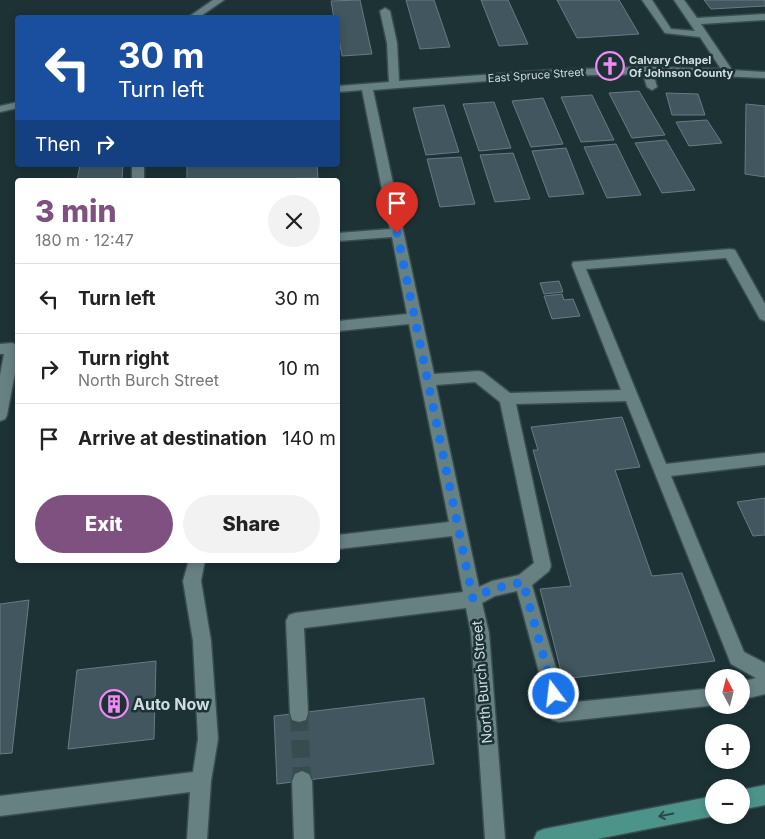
<!DOCTYPE html>
<meta charset="utf-8">
<style>
:root{--surface:#fff;--page:#f2f2f2;--text:#222;--muted:#767676;--line:#e0e0e0;--accent:#7f5181}
body{margin:0;font-family:Inter,sans-serif;background:var(--page);color:var(--text);height:100vh;display:flex;flex-direction:column;font-size:19px;white-space:nowrap}
*{box-sizing:border-box;margin:0}
p{font-size:16px;color:var(--muted)}
.icon{flex:none;width:28px;height:28px;fill:none;stroke:currentColor;stroke-width:2;stroke-linecap:round;stroke-linejoin:round}
.map{position:relative;flex:1;overflow:hidden}
.side{position:absolute;left:15px;top:178px;width:325px;height:385px;display:flex;flex-direction:column;background:var(--surface);border-radius:5px;box-shadow:0 2px 8px #0003}
.side>*{flex:none}
.hud{position:absolute;left:15px;top:15px;width:325px;height:152px;border-radius:5px;box-shadow:0 2px 8px #0003;background:#1a4fa0;color:#fff;overflow:hidden}
.needle{width:32px;rotate:353deg}
.tools{position:absolute;left:705px;top:669px;display:grid;gap:10px}
.tools a{display:grid;place-items:center;width:45px;height:45px;border-radius:50%;background:var(--surface);box-shadow:0 2px 8px #0003;font-size:25px}
.pin{position:absolute;display:grid;place-items:center;width:42px;height:42px;color:#fff;margin:-51px -21px;border-radius:50% 50% 50% 0;rotate:-45deg;box-shadow:0 0 5px #0007}
.pin .icon{rotate:45deg}
.me{position:absolute;width:55px;margin:-28px;rotate:345deg;stroke-linejoin:round;filter:drop-shadow(0 0 4px #0008)}
.turn{display:flex;align-items:center;gap:18px;height:105px;padding:0 20px;font-size:22px}
.turn .icon{width:65px;height:65px;stroke-width:2.5}
.turn b{display:block;font-size:35px;line-height:42px}
.then{display:flex;align-items:center;height:48px;padding:0 20px;background:#0003;gap:10px;font-size:19px}
.round{display:grid;place-items:center;flex:none;width:52px;height:52px;border-radius:26px;background:var(--page)}
.head{display:flex;align-items:center;justify-content:space-between;height:85px;padding:0 20px}
h1{font-size:30px;font-weight:800;line-height:38px;color:var(--accent)}
.primary-button{display:flex;gap:10px;margin-top:auto;padding:10px 20px}
.primary-button a{flex:1;height:58px;border-radius:30px;background:var(--accent);color:#fff;font-size:20px;font-weight:800;line-height:58px;text-align:center}
.primary-button a+a{background:var(--page);color:var(--text)}
ul{padding:0;list-style:none}
li{display:flex;align-items:center;gap:15px;height:70px;padding:0 20px;border-top:1px solid var(--line)}
li div{flex:1}
li b{display:block;font-size:19px}
li em{font-style:normal}
.map>svg:first-child{display:block}
</style>
<div class="map">
<svg width="765" height="839" viewBox="0 0 765 839">
<rect width="100%" height="100%" fill="#1c3234"/>
<g fill="#42565f" stroke="#667b85">
<polygon points="360,0 372,54 342,56 338,34 338,18 334,18 331,1"/>
<polygon points="406,0 434,0 450,47 420,49"/>
<polygon points="481,0 508,0 528,44 499,46"/>
<polygon points="557,0 619,0 639,34 577,38"/>
<polygon points="704,0 765,0 765,6 711,9"/>
<polygon points="639,91 665,135 632,138 609,93"/>
<polygon points="666,93 698,94 705,115 672,115"/>
<polygon points="592,95 614,140 581,142 561,97"/>
<polygon points="543,98 563,144 531,147 512,101"/>
<polygon points="494,102 511,148 479,151 463,104"/>
<polygon points="746,104 765,106 765,177 745,174"/>
<polygon points="444,105 459,152 426,155 413,108"/>
<polygon points="707,120 722,143 689,146 676,122"/>
<polygon points="666,140 695,190 662,193 635,143"/>
<polygon points="616,144 641,195 607,198 584,147"/>
<polygon points="566,148 584,194 549,197 532,151"/>
<polygon points="513,153 530,199 495,202 480,155"/>
<polygon points="461,157 475,204 440,207 427,159"/>
<polygon points="80,165 123,165 122,180 77,180"/>
<polygon points="187,165 317,165 318,178 187,180"/>
<polygon points="559,281 563,292 544,294 540,283"/>
<polygon points="562,294 564,300 573,299 580,316 552,319 544,296"/>
<polygon points="622,417 640,467 615,470 652,576 682,573 715,661 563,679 540,589 571,586 533,450 538,450 531,427"/>
<polygon points="765,498 765,535 753,536 737,502"/>
<polygon points="29,600 12,753 0,754 0,604"/>
<polygon points="156,661 154,739 68,749 77,670"/>
<polygon points="424,698 434,764 277,784 274,716"/>
</g>
<g fill="none" stroke-linecap="round" stroke-linejoin="round">
<polyline stroke="#374c4e" stroke-width="18" stroke-dasharray="18 9" stroke-linecap="butt" points="299,713 302,781"/>
<defs>
<g id="minor">
<polygon points="213,0 224,0 198,18 187,18"/>
<path d="M642,0H652L671,29L695,31L674,0H684L697,18L765,14V20L701,24L732,70L765,72V78L653,73L657,87L652,90L647,87L643,74L551,76L373,90L434,374L478,371L483,372L510,393L621,390L572,265L573,262L730,249L735,250L765,304V321L760,319L726,258L586,269L666,464L765,453V465L671,476L744,652L765,663V694L741,700V682L756,678L731,664L626,401L516,404L551,566L549,571L532,585L566,703L714,688V705H717L559,722L552,720L517,591L495,596L482,603L489,633L505,839H485L471,633L466,608L304,628L308,713L306,720L299,722L292,720L290,713L286,621L289,615L295,613L463,592L452,536L338,549V535L449,522L409,324L338,331V321L407,314L392,237L338,241V233L390,229L362,90L338,92V86L389,82L387,43L380,11L385,8L390,11L397,43L399,81L551,70L641,67L646,65L651,67L721,69L700,37L665,33ZM475,382L500,402L534,563L519,575L492,581L479,587L436,385Z"/>
<polygon points="18,102 18,108 0,112 0,106"/>
<rect x="132" y="165" width="12" height="15"/>
<polygon points="12,343 18,345 18,357 7,415 5,419 0,421 0,375 4,354 0,354 0,344"/>
<polygon points="189,560 205,560 201,581 211,641 218,739 211,781 207,839 187,839 190,792 0,816 0,796 193,772 198,739 193,641 183,581"/>
<polygon points="302,771 309,774 312,781 314,839 294,839 292,781 295,774"/>
</g>
<g id="major">
<polygon points="765,785 765,805 741,810 741,790"/>
<polygon points="714,796 714,815 717,815 714,816 597,839 534,839 537,832 544,829"/>
</g>
</defs>
<use href="#minor" stroke="#394d4f" stroke-width="3"/>
<use href="#major" stroke="#394d4f" stroke-width="3"/>
<use href="#minor" fill="#678082" fill-rule="evenodd"/>
<use href="#major" fill="#4c9489" fill-rule="evenodd"/>
</g>
<defs><path id="oneway-shaft" d="M-6 0H5M1.5-3L5.5 0L1.5 3" fill="none" stroke-width="1.6" stroke-linecap="round" stroke-linejoin="round" transform="scale(1.25)"/></defs>
<use stroke="#284a49" href="#oneway-shaft" transform="translate(666 815) rotate(169)"/>
<g fill="none" stroke-linecap="round" stroke-linejoin="round">
<polyline stroke="#1a73e8" stroke-width="9" stroke-dasharray="0 16.2" points="397,233 473,599 492,589 523,582 554,694"/>
</g>
<defs>
<symbol id="church-ring" viewBox="-11 -11 22 22"><circle r="9.5" fill="#1c3234" stroke="#f08bf5" stroke-width="1.5"/><path d="M-1.2-6h2.4v3.5h3.3v2.4h-3.3V6h-2.4V-.1h-3.3v-2.4h3.3Z" fill="#f08bf5"/></symbol>
<symbol id="building-ring" viewBox="-11 -11 22 22"><circle r="9.5" fill="#1c3234" stroke="#f08bf5" stroke-width="1.5"/><path d="M-4-6H4V6H1V3H-1V6H-4ZM-2.5-4.3h1.7v1.8h-1.7ZM.8-4.3h1.7v1.8H.8ZM-2.5-1h1.7V.8h-1.7ZM.8-1h1.7V.8H.8Z" fill="#f08bf5"/></symbol>
</defs>
<g fill-rule="evenodd">
<use href="#church-ring" x="594" y="50" width="32" height="32"/>
<use href="#building-ring" x="98" y="688" width="32" height="32"/>
</g>
<g text-anchor="middle" stroke-width="5" stroke-linejoin="round" paint-order="stroke">
<g font-size="11" font-weight="bold" fill="#d1dedf" stroke="#1c3234" text-anchor="start">
<text x="629" y="64">Calvary Chapel<tspan x="629" dy="13">Of Johnson County</tspan></text>
</g>
<g font-size="11" fill="#d1dedf" stroke="#1c3234">
<text transform="translate(536 75) rotate(-4)" y="4">East Spruce Street</text>
</g>
<g font-size="14" fill="#d1dedf" stroke="#1c3234">
<text transform="translate(482 682) rotate(-95)" y="5">North Burch Street</text>
</g>
<g font-size="16" font-weight="bold" fill="#d1dedf" stroke="#1c3234" text-anchor="start">
<text x="133" y="710">Auto Now</text>
</g>
</g>
</svg>
<div class="tools">
<a><svg class="needle" viewBox="-14 -14 28 28"><path d="M0-13l5 13h-10z" fill="#e53935"/><path d="M0 13l5-13h-10z" fill="#767676"/></svg></a>
<a>+</a>
<a>−</a>
</div>
<div class="pin" style="left:397px;top:233px;background:#d93025"><svg class="icon" aria-label="arrive" viewBox="0 0 24 24"><path d="M6 21V4h12l-3 4 3 4H6"/></svg></div>
<svg class="me" style="left:554px;top:694px" viewBox="-20 -20 40 40"><circle r="17" fill="#1a73e8" stroke="#fff" stroke-width="3"/><path d="M0-11L8 9 0 5-8 9z" fill="#fff"/></svg>
<div class="hud">
<div class="turn"><svg class="icon" aria-label="left" viewBox="0 0 24 24"><path d="M17 20v-9H6M10 6l-5 5 5 5"/></svg><div><b>30 m</b>Turn left</div></div>
<div class="then">Then<svg class="icon" aria-label="right" viewBox="0 0 24 24"><path d="M7 20v-9h11M14 6l5 5-5 5"/></svg></div>
</div>
<section class="side">
<div class="head"><div><h1>3 min</h1><p>180 m · 12:47</p></div><a class="round"><svg class="icon" aria-label="close" viewBox="0 0 24 24"><path d="M6 6l12 12M18 6L6 18"/></svg></a></div>
<ul>
<li><svg class="icon" aria-label="left" viewBox="0 0 24 24"><path d="M17 20v-9H6M10 6l-5 5 5 5"/></svg><div><b>Turn left</b></div><em>30 m</em></li>
<li><svg class="icon" aria-label="right" viewBox="0 0 24 24"><path d="M7 20v-9h11M14 6l5 5-5 5"/></svg><div><b>Turn right</b><p>North Burch Street</p></div><em>10 m</em></li>
<li><svg class="icon" aria-label="arrive" viewBox="0 0 24 24"><path d="M6 21V4h12l-3 4 3 4H6"/></svg><div><b>Arrive at destination</b></div><em>140 m</em></li>
</ul>
<div class="primary-button"><a>Exit</a><a>Share</a></div>
</section>
</div>
